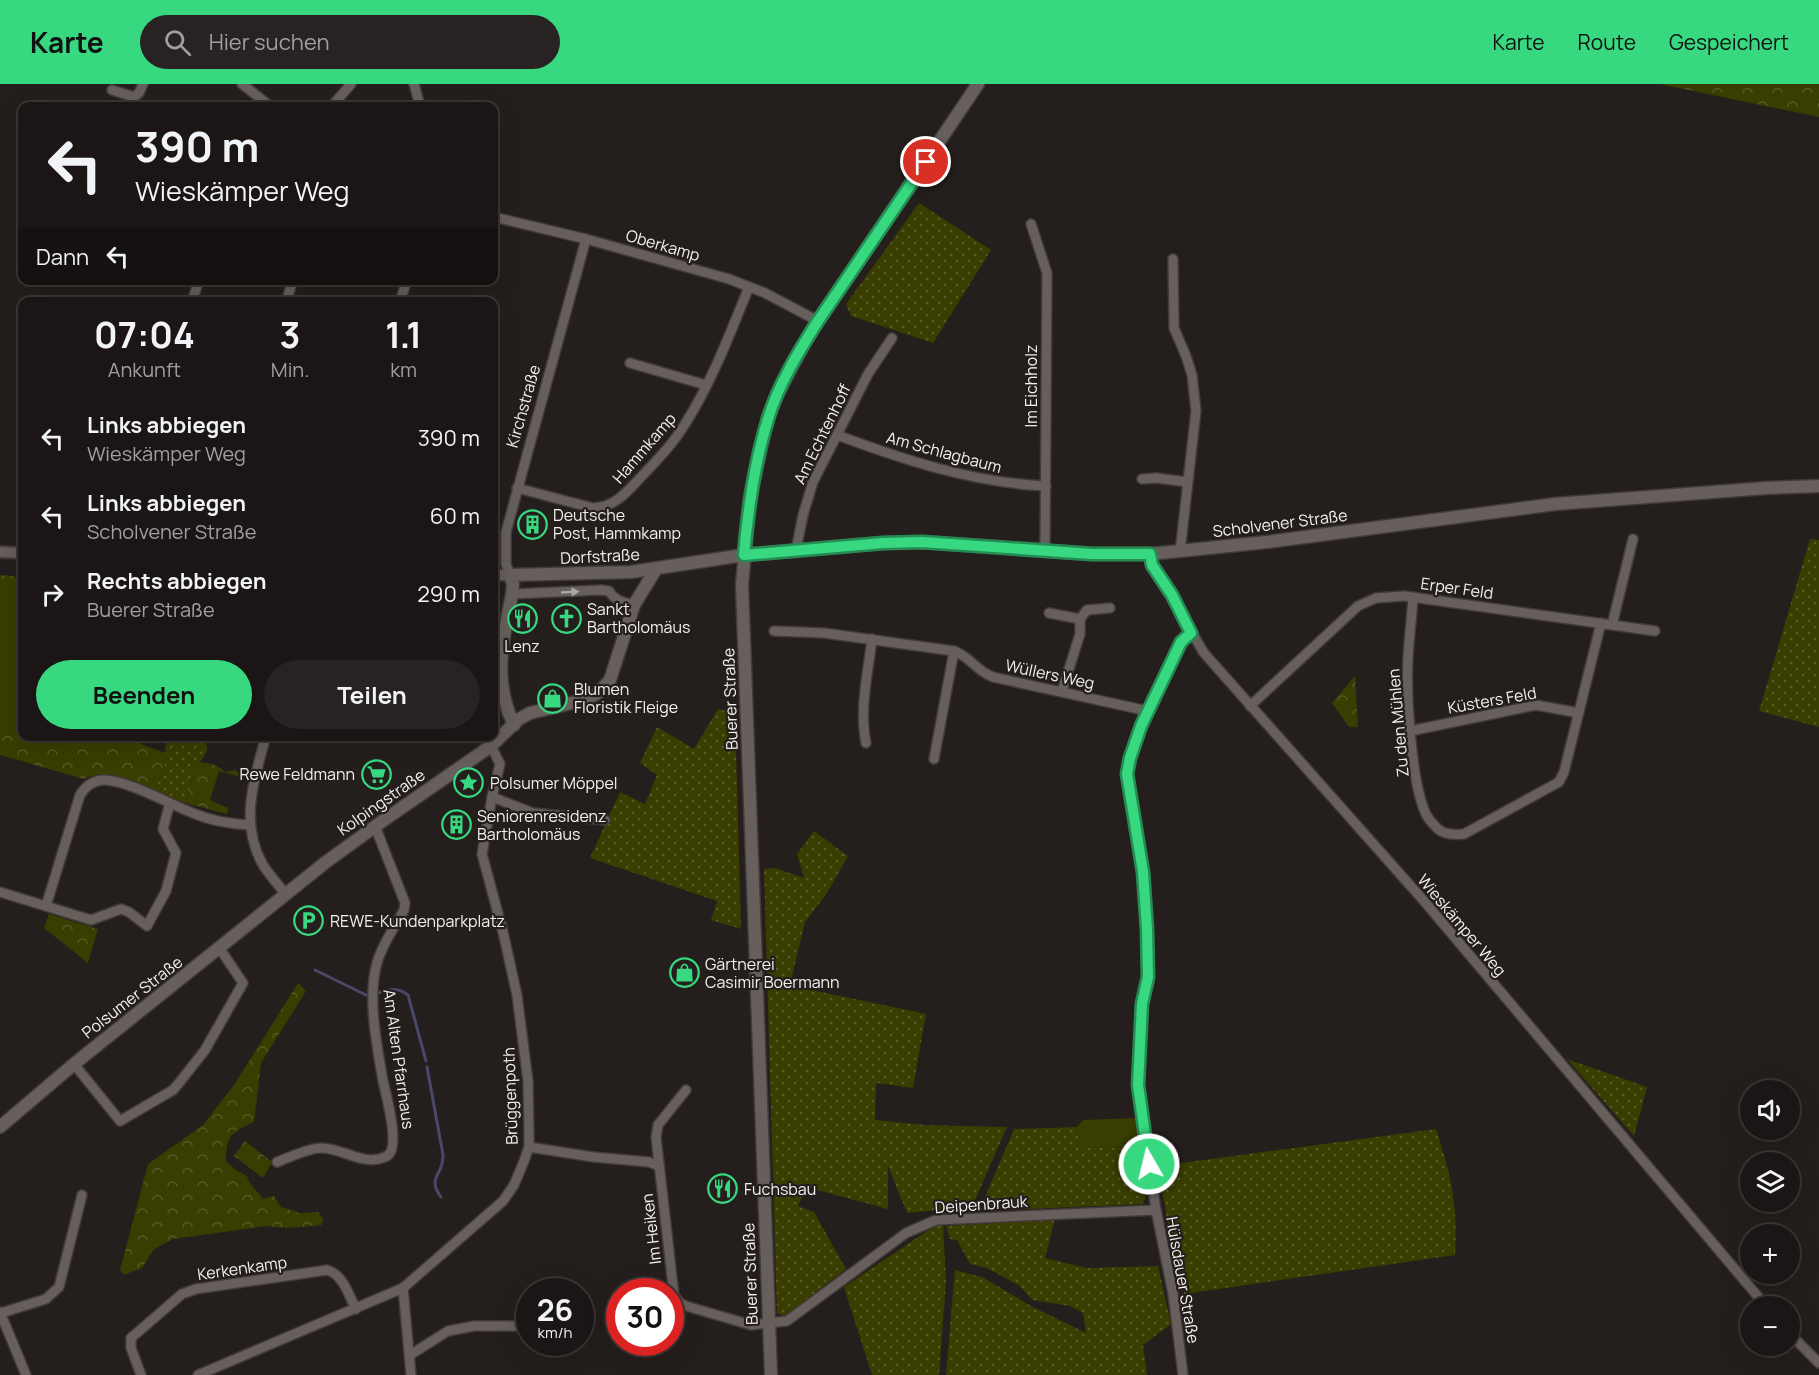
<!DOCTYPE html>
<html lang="de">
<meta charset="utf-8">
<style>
:root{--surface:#1b1615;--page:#282322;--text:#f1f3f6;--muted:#a09fa0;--line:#393534;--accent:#37d880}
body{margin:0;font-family:Manrope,sans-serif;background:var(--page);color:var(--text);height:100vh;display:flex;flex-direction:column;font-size:22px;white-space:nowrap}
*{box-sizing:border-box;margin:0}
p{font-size:20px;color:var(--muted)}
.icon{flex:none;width:33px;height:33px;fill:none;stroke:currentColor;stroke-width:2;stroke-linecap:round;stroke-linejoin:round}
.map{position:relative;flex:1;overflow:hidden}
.panel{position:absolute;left:18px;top:213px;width:480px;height:444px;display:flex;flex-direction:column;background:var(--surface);border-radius:12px;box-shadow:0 6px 24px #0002,0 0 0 2px var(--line)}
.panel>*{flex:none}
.hud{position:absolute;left:18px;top:18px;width:480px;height:183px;border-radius:12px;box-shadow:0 6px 24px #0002,0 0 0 2px var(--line);background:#1b1615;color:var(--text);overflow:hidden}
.buttons{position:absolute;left:1740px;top:996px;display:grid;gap:12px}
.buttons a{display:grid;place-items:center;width:60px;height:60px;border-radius:50%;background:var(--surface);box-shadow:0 6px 24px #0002,0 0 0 2px var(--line);font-size:30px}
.speed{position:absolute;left:516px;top:1194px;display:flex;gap:12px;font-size:30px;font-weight:700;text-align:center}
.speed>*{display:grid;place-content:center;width:78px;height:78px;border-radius:50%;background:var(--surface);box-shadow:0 6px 24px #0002,0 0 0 2px var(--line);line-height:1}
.speed small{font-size:15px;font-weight:400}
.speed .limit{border:9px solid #d22;background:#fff;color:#111}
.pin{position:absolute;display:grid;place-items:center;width:51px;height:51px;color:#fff;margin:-26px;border:3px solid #fff;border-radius:50%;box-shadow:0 2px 6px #0007}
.me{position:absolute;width:66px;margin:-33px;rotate:352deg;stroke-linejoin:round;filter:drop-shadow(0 0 4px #0008)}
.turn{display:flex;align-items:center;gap:21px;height:126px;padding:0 18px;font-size:27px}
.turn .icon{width:78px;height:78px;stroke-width:2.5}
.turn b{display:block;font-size:42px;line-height:51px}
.then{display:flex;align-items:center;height:57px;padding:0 18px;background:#0003;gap:12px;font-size:22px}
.eta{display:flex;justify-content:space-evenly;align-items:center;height:102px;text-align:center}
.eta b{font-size:36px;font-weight:700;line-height:42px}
.action{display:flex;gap:12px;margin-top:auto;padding:12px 18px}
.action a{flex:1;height:69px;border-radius:36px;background:var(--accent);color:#111;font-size:24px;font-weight:700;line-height:69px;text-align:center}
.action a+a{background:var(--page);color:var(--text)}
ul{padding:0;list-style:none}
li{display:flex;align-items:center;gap:18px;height:78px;padding:0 18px}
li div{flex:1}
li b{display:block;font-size:22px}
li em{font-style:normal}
header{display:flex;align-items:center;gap:36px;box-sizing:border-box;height:84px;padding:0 30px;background:var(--accent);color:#111}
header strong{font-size:28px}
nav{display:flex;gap:33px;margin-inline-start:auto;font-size:21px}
.search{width:420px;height:54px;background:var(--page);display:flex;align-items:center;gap:15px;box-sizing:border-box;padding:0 21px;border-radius:33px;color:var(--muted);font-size:22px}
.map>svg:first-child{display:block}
</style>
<header>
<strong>Karte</strong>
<div class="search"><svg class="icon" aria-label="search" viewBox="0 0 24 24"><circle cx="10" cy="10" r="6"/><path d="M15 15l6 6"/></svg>Hier suchen</div>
<nav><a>Karte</a><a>Route</a><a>Gespeichert</a></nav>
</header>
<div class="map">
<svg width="1819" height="1291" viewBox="0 0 1819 1291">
<defs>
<pattern id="grass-dots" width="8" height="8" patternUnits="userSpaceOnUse" patternTransform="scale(1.5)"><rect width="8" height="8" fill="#3a3d00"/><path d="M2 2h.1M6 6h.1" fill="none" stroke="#575926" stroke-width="1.8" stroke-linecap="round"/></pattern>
<pattern id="forest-crowns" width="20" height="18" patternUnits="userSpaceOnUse" patternTransform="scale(1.5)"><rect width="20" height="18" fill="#3a3d00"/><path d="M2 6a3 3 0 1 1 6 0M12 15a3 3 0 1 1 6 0" fill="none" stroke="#575926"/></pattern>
</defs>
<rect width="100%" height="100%" fill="#241e1c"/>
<g fill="url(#grass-dots)">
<polygon points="919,119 991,166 933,259 851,232 846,220"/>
<polygon points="1810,455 1819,456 1819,643 1759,627"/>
<polygon points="718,625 735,629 741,845 711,836 717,817 590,774 620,708 645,720 657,691 640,679 657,643 694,665"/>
<polygon points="193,655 206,659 207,667 193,690 187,717 189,720 154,707 164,684 166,657"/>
<polygon points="814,747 848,772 827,809 805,838 791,897 793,902 926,930 913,1004 876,999 875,1036 924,1041 1007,1043 972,1123 907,1129 888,1082 888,1125 806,1103 798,1122 814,1128 846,1185 785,1232 777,1229 764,785 775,784 804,794 797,770"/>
<polygon points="1567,975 1647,1003 1634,1052"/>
<polygon points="1077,1043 1079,1064 1139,1063 1146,1113 1142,1120 979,1127 1014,1045"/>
<path d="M1436,1045C1451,1092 1458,1121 1455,1171L1184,1210L1167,1134L1158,1085L1166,1081Z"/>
<polygon points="1055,1135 1045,1174 1086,1184 1158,1182 1171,1240 1143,1261 1147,1291 946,1291 955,1186 982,1193 1031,1222 1086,1249 1083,1229 1070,1222 1032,1216 1020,1202 987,1184 970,1180 957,1156 950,1155 946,1142"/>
<polygon points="943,1140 946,1197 939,1291 872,1291 844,1203 933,1143"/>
</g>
<g fill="url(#forest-crowns)">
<polygon points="1660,0 1819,0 1819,33"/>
<polygon points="0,491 22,493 22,518 0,509"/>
<polygon points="1355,592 1358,643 1349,643 1332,619"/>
<path d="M0,641L22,650V652L30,653L43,657L46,653H134L143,661L166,669L164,684L154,707C130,700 109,681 84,695L0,671Z"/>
<path d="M199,678C209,679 217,680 225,688L236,686L241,693L219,687L210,716L228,724L227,730L189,720L187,717L193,690Z"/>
<polygon points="49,830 98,845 88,879 44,844"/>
<path d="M298,899L306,907L261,979L254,1038C232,1048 226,1051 226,1077L236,1086L247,1092L249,1098L263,1115L274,1112L281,1123L300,1129L318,1128L323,1135L322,1141L287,1144L266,1142L173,1155L154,1165L142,1184L124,1191L120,1186L148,1080L203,1041L234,1001Z"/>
<polygon points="245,1057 272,1078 263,1094 234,1072"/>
</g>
<g fill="#3a3d00">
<polygon points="0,509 22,518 22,650 0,641"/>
<polygon points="1136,1034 1139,1063 1079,1064 1077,1043 1083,1036"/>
</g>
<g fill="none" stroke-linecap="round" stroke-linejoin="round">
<g stroke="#49486a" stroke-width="3">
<polyline points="315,886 366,911"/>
<path d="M378,909C391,905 397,903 408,911L426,977"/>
<path d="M427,983L443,1071C444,1092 426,1092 441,1113"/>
</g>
<defs>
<g id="minor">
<polyline points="242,0 270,22"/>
<polyline points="414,0 420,22"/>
<polyline points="112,6 134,13 139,9 143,0"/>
<polyline points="332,22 351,0"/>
<polyline points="494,133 586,155 729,195 765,209 818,237"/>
<polyline points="1031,140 1047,189 1045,466"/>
<polyline points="1173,175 1174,244 1186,272 1192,291 1196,327 1180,468"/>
<polyline points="192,218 199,196"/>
<polyline points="286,218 293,196"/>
<polyline points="400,218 407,196"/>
<polyline points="630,279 706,301"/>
<path d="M837,351C904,376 974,399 1046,402"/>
<polyline points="1142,395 1156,394 1188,398"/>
<path d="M517,404L593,424C615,423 627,408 641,393C657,376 673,360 685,340C712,298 730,249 749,203"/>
<polyline points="796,466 803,431 813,398 868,290 892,254"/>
<path d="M1150,470C1153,486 1164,497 1172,511C1183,530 1192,550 1204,569L1424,817L1766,1222"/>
<polyline points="510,491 506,480 506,448 586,155"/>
<path d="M512,510L601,506L609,507C615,517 623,518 634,521"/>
<path d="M1413,513C1412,533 1409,553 1408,574C1406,609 1411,699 1426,730C1428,735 1434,741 1438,745C1445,751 1455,751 1464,750L1559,698L1564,688L1601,539"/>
<polyline points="1049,529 1080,535"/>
<polyline points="1612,541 1655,547"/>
<path d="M774,547L824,549L954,567C971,573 976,587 993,593L1148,627"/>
<polyline points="1062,607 1080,550 1080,535 1087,526 1110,524"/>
<polyline points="1250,622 1358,522 1376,514 1404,512 1612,541 1633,455"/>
<polyline points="1410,647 1536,621 1579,629"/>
<path d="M266,652C254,695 239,739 263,781C269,791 279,801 286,811"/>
<path d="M866,659C859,625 868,589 872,555"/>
<polyline points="934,675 954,567"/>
<polyline points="492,713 533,729 605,736"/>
<polyline points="0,808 91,836 121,825 129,828 147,842 166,807 176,769 163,745 170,719"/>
<path d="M46,822L80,711C85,703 92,697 102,696C124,694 173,722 195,730C212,737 232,740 250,741"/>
<polyline points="74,980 120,1037 173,1006 179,999 205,966 243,899 220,865"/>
<polyline points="686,1006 658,1041 656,1053 674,1211 680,1219 686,1222 751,1241 787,1237 906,1149 936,1136 1156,1126"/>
<polyline points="529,1063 593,1073 649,1078 659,1082"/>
<path d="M277,1078C288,1074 309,1064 320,1064C342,1063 364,1084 387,1072C401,1064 386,1011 383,997C377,962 367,914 377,879C382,860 395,843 404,826L405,819L375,742"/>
<polyline points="403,1204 411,1291"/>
<polyline points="0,1228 26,1291"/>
<polyline points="1,1229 46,1215 59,1203 82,1111"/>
<polyline points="1790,1250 1819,1279"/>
<polyline points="410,1271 448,1247 474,1242 530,1242"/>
<path d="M141,1291L131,1264V1254L182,1210L196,1205L327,1186C343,1190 349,1212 356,1225"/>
<polyline points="198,1291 403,1204 503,1117 514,1101 524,1077 529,1063 529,1051 528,997 517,911 503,848 482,770 492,713 500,680 491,662"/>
<polyline points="1183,1291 1173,1210 1156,1126 1138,1001 1142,920 1148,893 1148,864 1143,788 1127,690 1130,674 1141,642 1181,558 1191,549"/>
</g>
<g id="tertiary">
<polyline points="0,468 22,469"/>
<polyline points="494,491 510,491"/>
</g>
<g id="secondary">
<path d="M514,641C492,596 503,556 512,510L513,500L510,491L631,488L744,471L883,459L922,458L1092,470H1150L1267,458L1555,420L1766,404L1819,402"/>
<polyline points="0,1043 74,980 326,778 384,736 491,662 519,635 530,629 584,616 598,609 610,596 634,521 656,485"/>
<polyline points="771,1291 742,501 750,412 768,333 777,311 805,258 818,237 978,0"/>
</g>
</defs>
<use href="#minor" stroke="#403b39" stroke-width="12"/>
<use href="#tertiary" stroke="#403b39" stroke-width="14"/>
<use href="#secondary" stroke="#403b39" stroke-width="15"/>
<use href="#minor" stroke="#665f5c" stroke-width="9"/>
<use href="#tertiary" stroke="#665f5c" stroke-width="10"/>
<use href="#secondary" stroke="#665f5c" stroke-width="12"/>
</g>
<defs><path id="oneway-solid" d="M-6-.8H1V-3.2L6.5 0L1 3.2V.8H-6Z" transform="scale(1.5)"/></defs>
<use fill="#ada8a5" href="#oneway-solid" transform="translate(570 508) rotate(-3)"/>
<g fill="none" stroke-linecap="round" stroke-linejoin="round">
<defs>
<path id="route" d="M926,78L818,237C799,267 778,301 768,335C754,380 748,425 744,471L883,459L922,458L1092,470H1150L1152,481L1172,511L1191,549L1181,558L1141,642L1130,674L1127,690L1143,788L1147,845L1148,893L1142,920L1138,1001L1149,1080"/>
</defs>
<use href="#route" stroke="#248c53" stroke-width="15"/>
<use href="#route" stroke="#37d880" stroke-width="10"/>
</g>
<defs>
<symbol id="building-ring" viewBox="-11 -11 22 22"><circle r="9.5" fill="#241e1c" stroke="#37d880" stroke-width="1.5"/><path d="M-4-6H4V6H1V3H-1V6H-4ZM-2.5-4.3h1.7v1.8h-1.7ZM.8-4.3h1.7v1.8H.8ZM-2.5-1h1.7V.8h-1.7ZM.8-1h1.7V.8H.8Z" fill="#37d880"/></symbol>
<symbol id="restaurant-ring" viewBox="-11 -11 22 22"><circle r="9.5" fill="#241e1c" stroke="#37d880" stroke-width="1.5"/><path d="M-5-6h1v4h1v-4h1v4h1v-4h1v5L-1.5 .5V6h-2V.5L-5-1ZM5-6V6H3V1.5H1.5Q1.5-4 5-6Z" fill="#37d880"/></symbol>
<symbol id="church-ring" viewBox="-11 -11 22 22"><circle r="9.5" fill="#241e1c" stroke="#37d880" stroke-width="1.5"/><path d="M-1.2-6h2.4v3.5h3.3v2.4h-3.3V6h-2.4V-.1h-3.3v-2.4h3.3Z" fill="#37d880"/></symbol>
<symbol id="shop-ring" viewBox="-11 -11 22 22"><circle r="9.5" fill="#241e1c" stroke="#37d880" stroke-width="1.5"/><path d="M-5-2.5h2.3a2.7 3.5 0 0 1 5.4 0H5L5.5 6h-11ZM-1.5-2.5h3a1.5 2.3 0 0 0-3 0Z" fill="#37d880"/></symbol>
<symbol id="supermarket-ring" viewBox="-11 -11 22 22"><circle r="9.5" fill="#241e1c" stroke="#37d880" stroke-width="1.5"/><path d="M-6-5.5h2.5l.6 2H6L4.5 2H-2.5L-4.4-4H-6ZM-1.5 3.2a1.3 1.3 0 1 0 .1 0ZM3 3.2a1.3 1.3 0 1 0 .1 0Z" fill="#37d880"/></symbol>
<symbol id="sight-ring" viewBox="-11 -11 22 22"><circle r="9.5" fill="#241e1c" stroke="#37d880" stroke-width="1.5"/><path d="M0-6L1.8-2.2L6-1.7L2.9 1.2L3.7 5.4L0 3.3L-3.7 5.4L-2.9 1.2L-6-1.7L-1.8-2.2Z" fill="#37d880"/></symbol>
<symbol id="parking-ring" viewBox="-11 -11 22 22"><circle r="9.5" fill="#241e1c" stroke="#37d880" stroke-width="1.5"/><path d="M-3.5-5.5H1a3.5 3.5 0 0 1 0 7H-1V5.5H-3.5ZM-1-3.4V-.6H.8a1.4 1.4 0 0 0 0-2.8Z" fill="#37d880"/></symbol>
</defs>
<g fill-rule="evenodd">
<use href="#building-ring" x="516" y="424" width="33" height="33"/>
<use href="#restaurant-ring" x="506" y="518" width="33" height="33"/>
<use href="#church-ring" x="550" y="518" width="33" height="33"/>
<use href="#shop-ring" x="536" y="598" width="33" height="33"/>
<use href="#supermarket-ring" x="360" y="674" width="33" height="33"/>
<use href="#sight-ring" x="452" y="682" width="33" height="33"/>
<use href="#building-ring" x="440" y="724" width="33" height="33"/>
<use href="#parking-ring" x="292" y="820" width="33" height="33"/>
<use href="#shop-ring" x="668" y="872" width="33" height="33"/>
<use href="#restaurant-ring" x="706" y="1088" width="33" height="33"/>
</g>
<g text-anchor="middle" stroke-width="4.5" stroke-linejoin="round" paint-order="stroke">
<g font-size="16" fill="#f4f0ee" stroke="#241e1c">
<text transform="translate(663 161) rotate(16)" y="6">Oberkamp</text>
<text transform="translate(1031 302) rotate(-90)" y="6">Im Eichholz</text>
<text transform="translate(523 322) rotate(-74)" y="6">Kirchstraße</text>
<text transform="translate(822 350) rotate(-64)" y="6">Am Echtenhoff</text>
<text transform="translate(644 364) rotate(-49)" y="6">Hammkamp</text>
<text transform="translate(944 368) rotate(15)" y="6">Am Schlagbaum</text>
<text transform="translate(1280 439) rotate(-7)" y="6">Scholvener Straße</text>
<text transform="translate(600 472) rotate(-3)" y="6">Dorfstraße</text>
<text transform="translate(1457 504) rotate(8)" y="6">Erper Feld</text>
<text transform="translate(1050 590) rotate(12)" y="6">Wüllers Weg</text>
<text transform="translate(730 615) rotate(-92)" y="6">Buerer Straße</text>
<text transform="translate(1492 616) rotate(-10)" y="6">Küsters Feld</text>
<text transform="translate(1398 639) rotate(-95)" y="6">Zu den Mühlen</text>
<text transform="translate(381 718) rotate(-35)" y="6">Kolpingstraße</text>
<text transform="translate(1462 841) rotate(50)" y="6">Wieskämper Weg</text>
<text transform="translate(132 913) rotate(-38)" y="6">Polsumer Straße</text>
<text transform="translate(399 975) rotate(82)" y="6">Am Alten Pfarrhaus</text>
<text transform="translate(510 1012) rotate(-92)" y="6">Brüggenpoth</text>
<text transform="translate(981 1120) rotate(-4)" y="6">Deipenbrauk</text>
<text transform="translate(651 1145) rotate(-97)" y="6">Im Heiken</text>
<text transform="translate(242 1184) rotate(-8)" y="6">Kerkenkamp</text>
<text transform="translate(750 1190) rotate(-92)" y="6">Buerer Straße</text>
<text transform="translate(1183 1196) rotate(80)" y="6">Hülsdauer Straße</text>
</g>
<g font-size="16" fill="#f4f0ee" stroke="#241e1c" text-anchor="start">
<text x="553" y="437">Deutsche<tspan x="553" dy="18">Post, Hammkamp</tspan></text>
<text x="587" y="531">Sankt<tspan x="587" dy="18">Bartholomäus</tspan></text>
<text x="522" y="568" text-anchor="middle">Lenz</text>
<text x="574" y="611">Blumen<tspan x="574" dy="18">Floristik Fleige</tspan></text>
<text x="355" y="696" text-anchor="end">Rewe Feldmann</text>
<text x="490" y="705">Polsumer Möppel</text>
<text x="477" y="738">Seniorenresidenz<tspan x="477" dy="18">Bartholomäus</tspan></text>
<text x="330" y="843">REWE-Kundenparkplatz</text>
<text x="705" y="886">Gärtnerei<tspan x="705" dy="18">Casimir Boermann</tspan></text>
<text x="744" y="1111">Fuchsbau</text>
</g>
</g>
</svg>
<div class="buttons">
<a><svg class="icon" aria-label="sound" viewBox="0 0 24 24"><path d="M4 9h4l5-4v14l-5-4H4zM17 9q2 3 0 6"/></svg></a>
<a><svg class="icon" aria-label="layers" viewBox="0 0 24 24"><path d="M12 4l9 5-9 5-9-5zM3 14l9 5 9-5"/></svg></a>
<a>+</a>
<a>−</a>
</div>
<div class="speed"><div>26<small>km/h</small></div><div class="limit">30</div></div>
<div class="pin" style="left:926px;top:78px;background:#d93025"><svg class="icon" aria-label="arrive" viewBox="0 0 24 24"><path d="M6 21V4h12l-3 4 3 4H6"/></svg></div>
<svg class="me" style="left:1149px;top:1080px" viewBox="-20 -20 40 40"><circle r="17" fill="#37d880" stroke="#fff" stroke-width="3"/><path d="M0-11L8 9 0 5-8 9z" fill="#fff"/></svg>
<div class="hud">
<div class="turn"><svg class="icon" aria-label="left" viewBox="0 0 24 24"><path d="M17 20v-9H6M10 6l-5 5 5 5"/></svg><div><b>390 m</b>Wieskämper Weg</div></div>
<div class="then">Dann<svg class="icon" aria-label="left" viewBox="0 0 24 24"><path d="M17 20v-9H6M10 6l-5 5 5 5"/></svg></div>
</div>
<section class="panel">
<div class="eta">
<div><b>07:04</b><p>Ankunft</p></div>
<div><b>3</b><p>Min.</p></div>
<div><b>1.1</b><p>km</p></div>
</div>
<ul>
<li><svg class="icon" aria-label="left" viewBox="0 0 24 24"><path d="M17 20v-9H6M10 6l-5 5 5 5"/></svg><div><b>Links abbiegen</b><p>Wieskämper Weg</p></div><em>390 m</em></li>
<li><svg class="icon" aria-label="left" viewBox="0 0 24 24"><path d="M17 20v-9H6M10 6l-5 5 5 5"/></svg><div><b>Links abbiegen</b><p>Scholvener Straße</p></div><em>60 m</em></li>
<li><svg class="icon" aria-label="right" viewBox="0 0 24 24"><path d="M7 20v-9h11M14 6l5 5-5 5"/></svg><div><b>Rechts abbiegen</b><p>Buerer Straße</p></div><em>290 m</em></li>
</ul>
<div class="action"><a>Beenden</a><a>Teilen</a></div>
</section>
</div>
